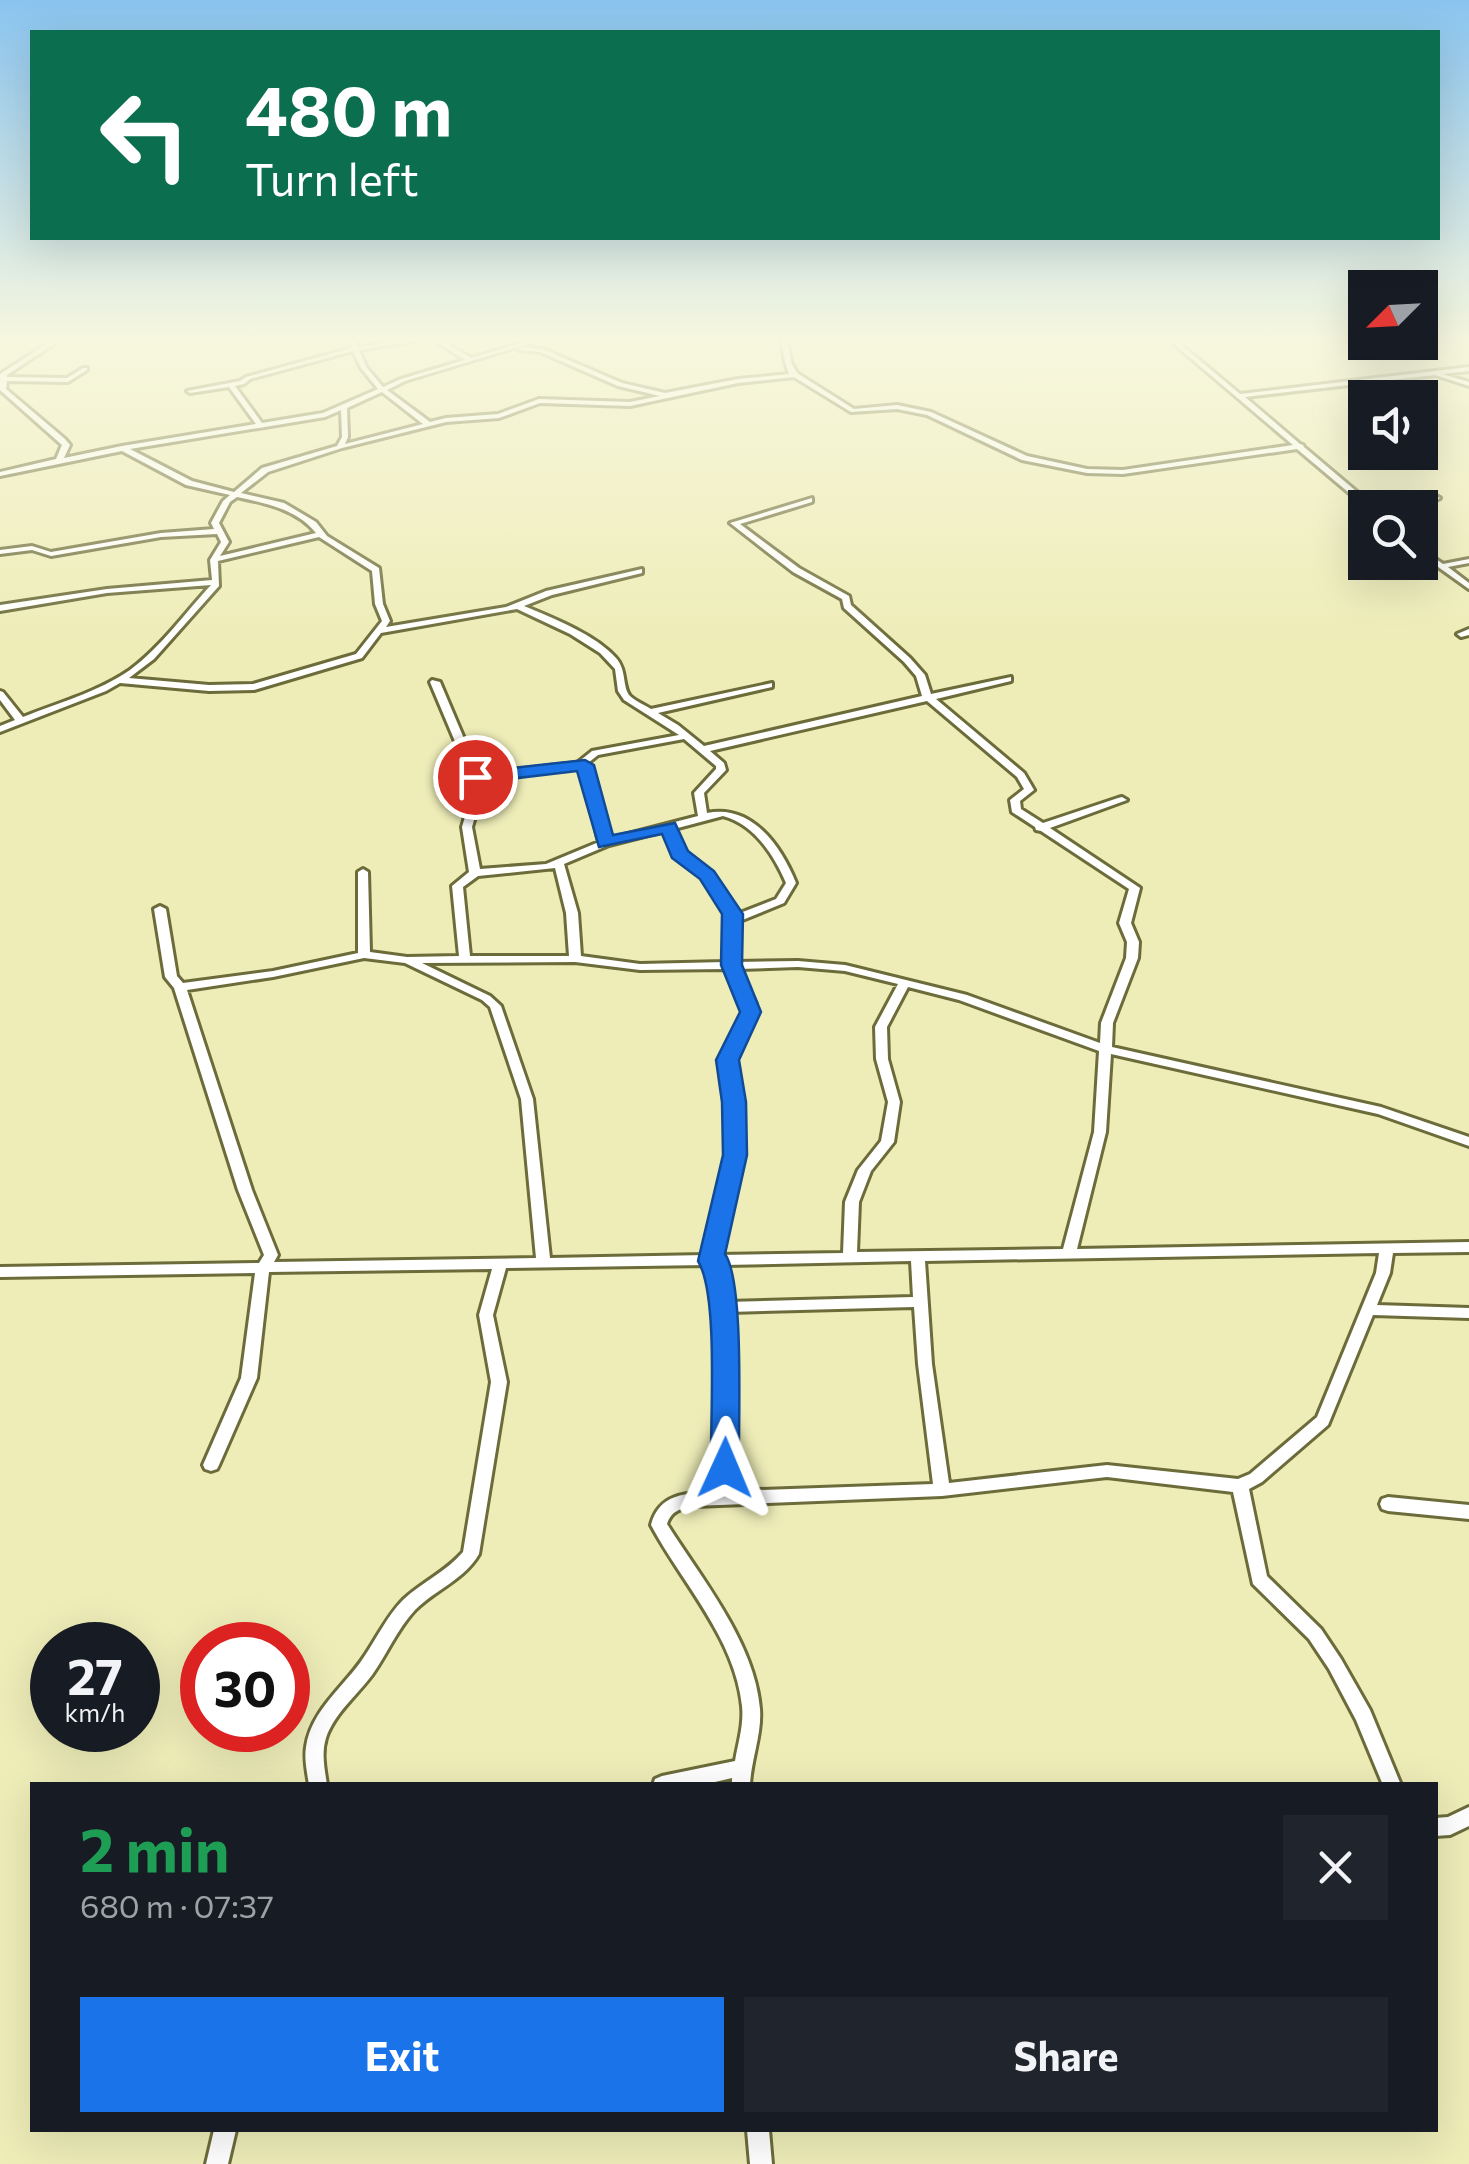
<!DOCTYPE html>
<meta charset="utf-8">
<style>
:root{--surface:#171b24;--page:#20242c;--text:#f1f3f6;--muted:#9ea1a6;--accent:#1a73e8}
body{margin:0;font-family:Commissioner,sans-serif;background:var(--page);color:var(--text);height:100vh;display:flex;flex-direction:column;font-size:38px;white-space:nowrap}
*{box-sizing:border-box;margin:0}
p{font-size:32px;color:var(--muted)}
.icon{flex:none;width:55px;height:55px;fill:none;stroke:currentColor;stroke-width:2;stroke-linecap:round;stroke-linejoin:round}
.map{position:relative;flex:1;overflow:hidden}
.panel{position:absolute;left:30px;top:1782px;width:1408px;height:350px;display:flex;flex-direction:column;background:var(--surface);border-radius:0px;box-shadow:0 10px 40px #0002}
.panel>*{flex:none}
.guide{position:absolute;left:30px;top:30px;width:1410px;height:210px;border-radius:0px;box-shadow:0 10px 40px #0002;background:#0b6e4f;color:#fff;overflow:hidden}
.needle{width:65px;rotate:246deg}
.controls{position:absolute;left:1348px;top:270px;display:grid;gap:20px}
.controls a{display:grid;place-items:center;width:90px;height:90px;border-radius:0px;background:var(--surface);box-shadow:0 10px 40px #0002;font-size:50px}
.speed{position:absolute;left:30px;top:1622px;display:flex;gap:20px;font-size:50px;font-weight:700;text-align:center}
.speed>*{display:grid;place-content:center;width:130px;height:130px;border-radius:50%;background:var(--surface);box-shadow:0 10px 40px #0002;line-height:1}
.speed small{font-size:25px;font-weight:400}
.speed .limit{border:15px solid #d22;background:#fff;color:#111}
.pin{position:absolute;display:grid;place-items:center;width:85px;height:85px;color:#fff;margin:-42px;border:5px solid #fff;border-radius:50%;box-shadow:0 2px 10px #0007}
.me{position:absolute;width:110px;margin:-55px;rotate:1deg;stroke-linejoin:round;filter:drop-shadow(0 0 8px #0008)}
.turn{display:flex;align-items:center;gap:35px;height:210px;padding:0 50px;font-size:45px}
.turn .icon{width:130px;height:130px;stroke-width:2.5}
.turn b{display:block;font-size:70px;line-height:85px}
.round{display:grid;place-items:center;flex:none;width:105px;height:105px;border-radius:0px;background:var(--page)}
.headline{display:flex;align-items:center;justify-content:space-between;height:170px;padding:0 50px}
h1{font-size:60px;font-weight:700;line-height:75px;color:#1e9e55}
.button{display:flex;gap:20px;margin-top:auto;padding:20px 50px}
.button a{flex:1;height:115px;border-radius:0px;background:var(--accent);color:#fff;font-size:40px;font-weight:700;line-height:115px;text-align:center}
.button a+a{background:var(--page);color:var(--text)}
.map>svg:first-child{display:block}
</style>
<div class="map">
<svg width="1469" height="2164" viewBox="0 0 1469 2164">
<rect width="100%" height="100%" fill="#eeedb8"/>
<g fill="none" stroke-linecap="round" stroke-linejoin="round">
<defs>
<g id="street">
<path d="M56,338H63L7,375V377L67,378L83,368H87V370L68,382L7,381L6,389L65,439L70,445L64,458L122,446L256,424L229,387L190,393L187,391L240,381L246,377L352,348L349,338H355L358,347L424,338L421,340L359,350L367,368L383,387L401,379L465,360L431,338H438L471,358L539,338H547L405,381L387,390L430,422L446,418L498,414L539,399L630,402L660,396L618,386L540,352L519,350L521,347L543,349L622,383L665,393L738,379L789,374L785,362L781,338H787L791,362L797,373L854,409L897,405L931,412L1027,456L1087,469L1123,470L1293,445L1167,338H1173L1240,394L1469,367V371L1442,374L1469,382V386L1435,375L1245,397L1300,444L1303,445L1304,447L1369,502L1436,496L1440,498L1436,500L1374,506L1375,508H1367L1297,449L1123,474L1087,473L1022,460L927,415L897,409L851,412L794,377L738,383L630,406L540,403L499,418L446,422L342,448L268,472L241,493L284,503L316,522L327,536L379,568L383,604L390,621L386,627L506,607L546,591L642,569V573L552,595L524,606C553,618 596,635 616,658C627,670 622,687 630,696C635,701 645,705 651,709L772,683V687L658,713L678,725L704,746L922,696L916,676L904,662L844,608L842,599L793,572L730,523L812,498V502L740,524L799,568L849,596L851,605L910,658L925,675L931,694L1011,677V681L936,699L1024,773L1034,790L1020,801L1021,809L1043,823L1118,798L1122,797L1127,800L1050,828L1140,888L1131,923L1139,942L1138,958L1113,1023L1112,1047L1381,1107L1469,1137V1146L1378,1114L1111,1054L1106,1132L1077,1249L1469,1242V1252L1393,1253L1390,1273L1377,1305L1469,1308V1318L1373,1315L1328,1425L1262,1482L1249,1489L1267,1576L1321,1629L1341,1659L1370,1710L1401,1785H1383L1356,1720L1329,1669L1309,1639L1253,1584L1233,1492L1107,1477L942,1496L694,1506C681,1508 671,1511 667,1524C701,1578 755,1643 760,1709C762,1734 751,1760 750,1785H732V1778L702,1785H653L655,1779L662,1776L735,1761C738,1743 744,1725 742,1706C735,1638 682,1583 651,1525C659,1493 687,1493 715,1492C720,1416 719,1341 711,1266L707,1265L506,1268L493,1315L507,1382L479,1554C464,1580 436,1589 415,1610C397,1629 387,1654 372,1675C357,1695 334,1714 326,1738C321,1754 325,1770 327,1785H309C307,1772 304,1759 306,1747C311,1710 345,1686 364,1657C377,1638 387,1616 403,1600C422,1582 446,1572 463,1552L491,1382L479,1315L492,1269L269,1272L257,1378L219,1465L217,1469L211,1471L205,1469L203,1465L241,1378L255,1273L0,1277V1267L259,1263L264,1255L238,1190L174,988L165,977L154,909L160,906L166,909L177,976L183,983L273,971L358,953V872L363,869L368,872L370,952L407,957L459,956L452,886L469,872L462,827L472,793L470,777L430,682L432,680L440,682L479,774L577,763L592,751L679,735L624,700L618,691L615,669L600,653L570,634L517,609L381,633L362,658L254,690L209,691L120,683L106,691L0,732V726L15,720L0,700V691L3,692L23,717C58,703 98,692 130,670C161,647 185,613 211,585L107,593L0,611V605L107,589L212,580L210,560L221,542L217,534L161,537L51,556L32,550L0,554V550L32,546L51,552L161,533L214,529L211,523L223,501L230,495L186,485L122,451L0,476V472L56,459L62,445L0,390V374ZM353,351L361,368L378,389L323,413L262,423L235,386L244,384L250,379ZM382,392L423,424L345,444L348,437L347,408ZM341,410L342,437L337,446L262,468L234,492L192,481L130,449L325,417ZM237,497C265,503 297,509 316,533L220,556L229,542L219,523L230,502ZM319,537L372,571L375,604L382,621L356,654L253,684L209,685L129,678L154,659L219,586L218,561ZM927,701L1017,777L1024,789L1010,800L1012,812L1035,827L1036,830L1041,831L1129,889L1119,923L1127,942L1126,958L1101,1023L1100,1043L967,995L845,965L798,961L737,962L735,923L784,903L796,883C781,846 752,804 707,813L704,793L726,770L724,763L710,751ZM684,739L716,766V769L694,793L698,816L609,839L588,763L598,755ZM581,768L599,842L546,864L480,869L472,827L482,793L480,779ZM723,816C754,824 774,855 786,883L776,899L735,915L734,906L711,874L684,852L674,829ZM664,831L675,856L703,878L724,906L725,962L640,964L581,956L578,913L564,864L609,845ZM555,868L566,913L569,956H470L463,887L478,876ZM364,958L405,963L482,1000L490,1007L521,1099L536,1258L274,1262L278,1255L252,1190L187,990L273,977ZM575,962L640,970L727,969L744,1004L741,1021L721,1060L728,1101V1155L705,1255L550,1258L533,1099L501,1006L490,996L422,963ZM798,967L845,971L898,984L875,1027L876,1059L888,1102L881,1141L858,1170L845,1202L843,1253L719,1255L742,1155L740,1101L733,1060L753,1021L756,1004L739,969ZM908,987L959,1000L1099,1051L1094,1132L1063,1249L857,1252L859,1202L871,1171L894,1142L900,1102L888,1059L887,1027ZM1379,1253L1376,1273L1317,1417L1250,1474L1238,1479L1107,1465L949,1483L932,1364L925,1261ZM911,1261L913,1297L728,1302L724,1265ZM914,1307L918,1364L933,1484L731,1491L734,1409L729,1312Z"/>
<polygon points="1420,548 1443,564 1469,559 1469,563 1448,567 1469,583 1469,589 1420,554"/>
<polygon points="1469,629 1469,635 1461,637 1457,634"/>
<polygon points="1388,1497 1469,1505 1469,1519 1388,1511 1382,1509 1380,1504 1382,1499"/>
<polygon points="1469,1807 1469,1826 1450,1835 1435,1836 1435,1818 1448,1817"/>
<polygon points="214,2130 236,2130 228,2164 206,2164"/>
<polygon points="747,2130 769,2130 772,2164 750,2164"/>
</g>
</defs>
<use href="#street" stroke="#6c6b3a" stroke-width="6"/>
<use href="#street" fill="#fff" fill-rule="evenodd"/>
</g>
<linearGradient id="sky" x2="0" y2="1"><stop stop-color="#89c4ef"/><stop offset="0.53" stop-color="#f7f7df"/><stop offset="1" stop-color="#f7f7df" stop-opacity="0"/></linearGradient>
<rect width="1469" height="641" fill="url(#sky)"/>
<path fill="#1a73e8" stroke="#114b97" stroke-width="2.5" d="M585,760L594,765L613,835L675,823L688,851L714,871L743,914L742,965L761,1012L739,1060L746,1102L747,1155L725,1254C745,1283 738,1426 739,1468L735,1476L725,1479L715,1476L711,1468C710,1421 719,1295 698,1261L723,1155L722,1102L716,1060L740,1012L721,965L722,914L700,879L672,858L662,834L599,847L577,771L475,783L466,777L475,772Z"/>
</svg>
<div class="controls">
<a><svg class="needle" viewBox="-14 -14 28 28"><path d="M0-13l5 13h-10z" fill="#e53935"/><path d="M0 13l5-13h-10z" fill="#9ea1a6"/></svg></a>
<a><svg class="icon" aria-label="sound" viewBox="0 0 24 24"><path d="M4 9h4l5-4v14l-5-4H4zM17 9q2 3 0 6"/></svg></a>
<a><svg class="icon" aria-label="search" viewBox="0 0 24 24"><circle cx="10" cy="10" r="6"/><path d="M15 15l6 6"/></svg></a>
</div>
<div class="speed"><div>27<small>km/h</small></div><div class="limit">30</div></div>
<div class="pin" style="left:475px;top:777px;background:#d93025"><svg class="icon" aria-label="arrive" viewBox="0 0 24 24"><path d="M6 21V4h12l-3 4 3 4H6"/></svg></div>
<svg class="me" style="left:725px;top:1468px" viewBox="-20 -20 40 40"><path d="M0-17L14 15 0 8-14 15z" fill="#1a73e8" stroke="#fff" stroke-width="4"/></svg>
<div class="guide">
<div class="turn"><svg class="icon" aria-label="left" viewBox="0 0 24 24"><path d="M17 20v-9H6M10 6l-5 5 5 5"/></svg><div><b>480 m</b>Turn left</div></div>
</div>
<section class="panel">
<div class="headline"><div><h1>2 min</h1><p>680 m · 07:37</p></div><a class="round"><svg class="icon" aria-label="close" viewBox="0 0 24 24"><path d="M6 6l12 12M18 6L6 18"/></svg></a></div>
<div class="button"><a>Exit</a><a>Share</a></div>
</section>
</div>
